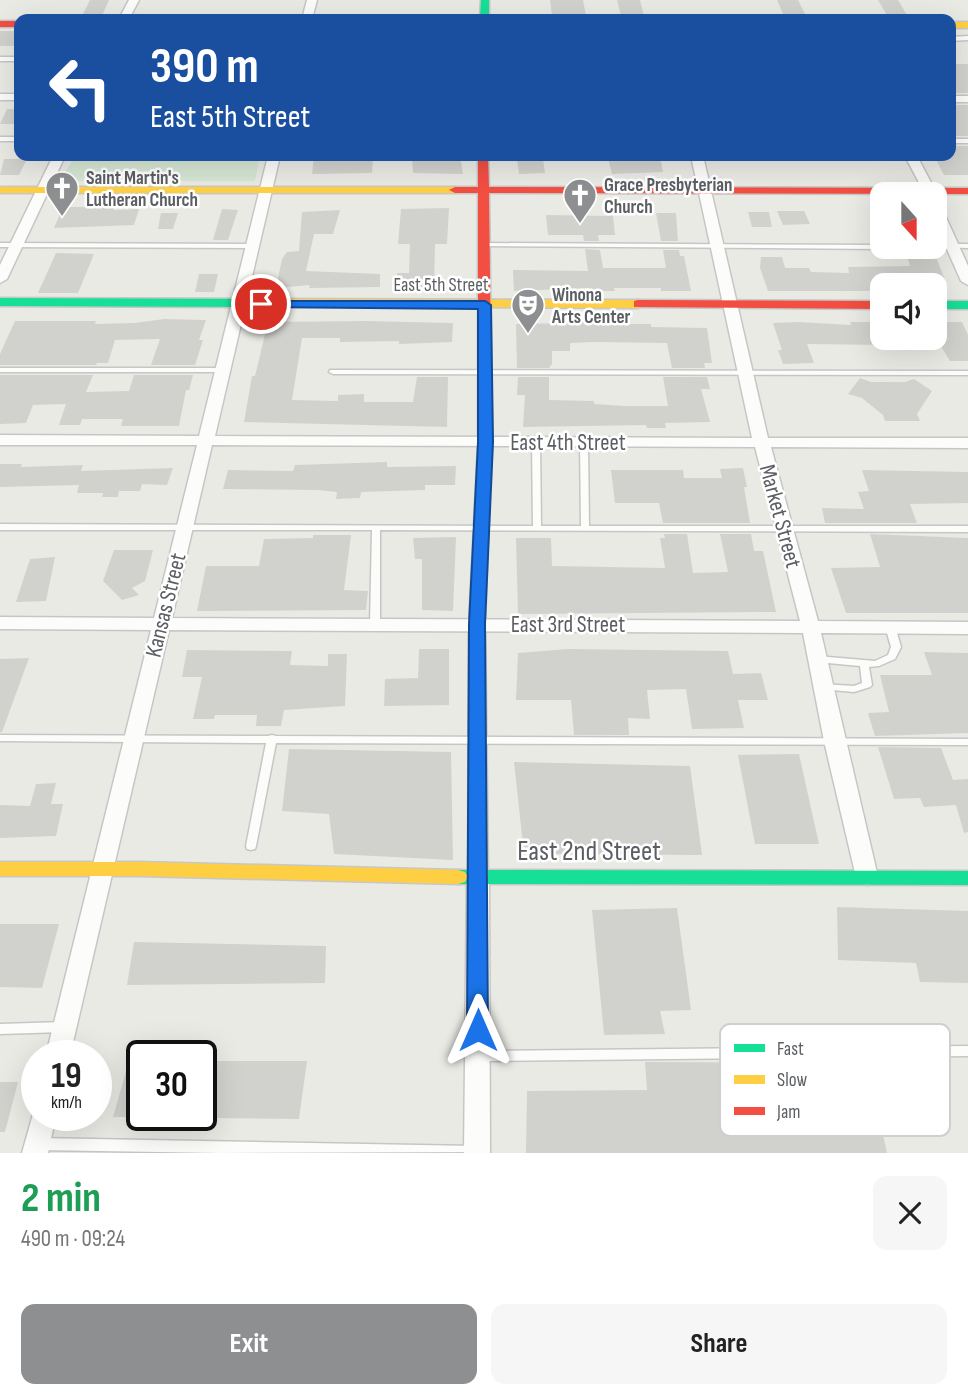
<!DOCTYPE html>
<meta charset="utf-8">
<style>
:root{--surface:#fff;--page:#f6f6f6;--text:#222;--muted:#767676;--accent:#8d8f90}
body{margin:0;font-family:"Sofia Sans Condensed",sans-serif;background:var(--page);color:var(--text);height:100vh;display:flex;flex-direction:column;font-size:26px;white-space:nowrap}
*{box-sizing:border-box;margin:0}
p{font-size:23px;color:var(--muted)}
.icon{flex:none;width:38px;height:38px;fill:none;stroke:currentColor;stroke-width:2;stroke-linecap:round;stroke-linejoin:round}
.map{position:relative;height:1153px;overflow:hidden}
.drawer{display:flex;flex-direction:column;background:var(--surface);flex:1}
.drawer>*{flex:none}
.hud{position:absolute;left:14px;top:14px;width:942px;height:147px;border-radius:14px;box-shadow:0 7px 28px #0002;background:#1a4fa0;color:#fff;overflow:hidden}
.needle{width:46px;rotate:159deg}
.fabs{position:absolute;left:870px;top:182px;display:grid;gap:14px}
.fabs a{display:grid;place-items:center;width:77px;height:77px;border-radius:14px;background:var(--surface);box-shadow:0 7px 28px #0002;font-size:35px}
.speed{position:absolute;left:21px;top:1040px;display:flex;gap:14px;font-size:35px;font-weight:700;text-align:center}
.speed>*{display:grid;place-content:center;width:91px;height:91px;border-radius:50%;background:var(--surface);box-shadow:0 7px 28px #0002;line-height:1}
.speed small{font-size:18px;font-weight:400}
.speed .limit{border:4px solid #111;border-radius:10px;background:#fff;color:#111}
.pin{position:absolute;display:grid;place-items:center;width:60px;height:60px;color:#fff;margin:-30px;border:4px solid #fff;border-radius:50%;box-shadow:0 2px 7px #0007}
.me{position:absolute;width:77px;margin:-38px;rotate:0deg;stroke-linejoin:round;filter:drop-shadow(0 0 5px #0008)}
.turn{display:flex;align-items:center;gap:24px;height:147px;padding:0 21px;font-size:32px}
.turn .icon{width:91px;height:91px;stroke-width:2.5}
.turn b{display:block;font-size:49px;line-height:60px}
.round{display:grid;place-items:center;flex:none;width:74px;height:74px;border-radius:14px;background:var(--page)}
.head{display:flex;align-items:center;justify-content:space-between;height:119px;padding:0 21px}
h1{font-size:42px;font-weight:700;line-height:52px;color:#1e9e55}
.cta{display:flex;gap:14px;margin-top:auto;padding:14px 21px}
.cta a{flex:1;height:80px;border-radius:14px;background:var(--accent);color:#fff;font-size:28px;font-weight:700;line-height:80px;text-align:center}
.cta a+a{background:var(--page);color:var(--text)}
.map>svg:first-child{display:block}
</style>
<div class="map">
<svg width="968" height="1153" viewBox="0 0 968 1153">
<rect width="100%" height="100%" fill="#eaeae5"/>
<polygon fill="#d5e5d3" points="75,156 260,156 255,181 60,181"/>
<g fill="#d1d1ce">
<polygon points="90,0 109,0 101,18 81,18"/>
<polygon points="550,0 583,0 586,16 552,16"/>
<polygon points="617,0 640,0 644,16 621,16"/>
<polygon points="777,0 798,0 806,16 784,16"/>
<polygon points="878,0 898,0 908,17 888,17"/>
<polygon points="0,31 19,31 19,41 16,46 0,46"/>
<rect x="950" y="64" width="18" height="29"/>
<rect x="950" y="105" width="18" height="31"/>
<polygon points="7,109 19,109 19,124 0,124"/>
<polygon points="950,146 968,146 968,175 944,175 934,156 950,156"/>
<polygon points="314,156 373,156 372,173 312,174"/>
<polygon points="441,156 460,156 463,174 413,173 412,157"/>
<polygon points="660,157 663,172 612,174 608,158"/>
<polygon points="4,159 27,159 19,175 0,175"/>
<polygon points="517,159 543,159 545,173 519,174"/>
<polygon points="63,207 114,207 114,210 139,209 134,225 54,228"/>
<polygon points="449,208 447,244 435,244 434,288 397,288 397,273 409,273 410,244 398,244 401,209"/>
<polygon points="222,209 238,210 228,240 213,240"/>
<polygon points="340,210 333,234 314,234 306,271 380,274 380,287 309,288 310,285 276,288 282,259 287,252 299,251 302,212"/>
<polygon points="777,211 804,211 810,224 783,225"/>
<polygon points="748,212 769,212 772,227 752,227"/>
<polygon points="161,213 178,213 173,229 158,229"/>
<polygon points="656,213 676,213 678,241 661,241"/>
<polygon points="546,215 613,216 615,235 598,235 599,241 584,241 583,235 548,235"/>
<polygon points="585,249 600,250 603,268 666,268 663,250 679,250 680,256 684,256 691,291 661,291 661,288 614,288 615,291 590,291 589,288 514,291 513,270 588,271"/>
<polygon points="906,252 934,252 947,285 875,285 877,291 768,291 760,268 761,257 782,257 785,268 809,268 811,272 849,273 848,267 910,266"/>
<polygon points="56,253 94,254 78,293 38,293"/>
<polygon points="199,274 218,274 214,292 195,292"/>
<polygon points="164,319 206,320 199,340 203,340 195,365 151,365 160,339 115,340 108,363 97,363 96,365 0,365 0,354 15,321 96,321 95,324 135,323"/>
<polygon points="572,320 620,322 620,324 651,324 651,327 707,328 712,363 704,363 705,368 672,368 667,343 594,342 570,343 570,351 552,351 552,364 549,368 517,368 516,324 572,323"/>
<polygon points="366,321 453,323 452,342 399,344 399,341 340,342 340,338 302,338 292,400 338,401 338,395 364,394 364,402 413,402 417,377 448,377 447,427 244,422 252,376 255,376 268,322"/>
<polygon points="798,322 851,325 850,322 882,322 882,345 807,344 814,363 783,364 778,350 782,350 773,323"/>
<polygon points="938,322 962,322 968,335 968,361 950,361 936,338 945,338"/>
<polygon points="0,375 93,375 86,392 129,391 134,375 193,375 189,390 186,390 179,426 121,426 123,419 82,419 80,425 59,425 66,404 33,405 26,423 0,424"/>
<polygon points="518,377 549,377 549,400 594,401 594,404 625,406 668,406 663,377 707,377 710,389 701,389 710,422 665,423 666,428 647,428 646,425 523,427 525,395 517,395"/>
<polygon points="860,378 871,382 905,382 914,379 932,391 917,414 920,421 885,421 883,415 862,398 848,394"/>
<polygon points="387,462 387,467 456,466 455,485 425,485 425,490 361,492 360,498 336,499 337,492 317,490 223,489 228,470 293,471 295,465"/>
<polygon points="0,464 22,464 21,467 83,465 81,471 173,468 167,485 142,484 140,491 119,491 118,497 102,497 103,493 77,493 79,485 0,487"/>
<polygon points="743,468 747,487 744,487 750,523 663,523 659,503 615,503 611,470 683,470 684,478 722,478 720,469"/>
<polygon points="862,470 968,472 968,503 910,504 917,523 825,523 822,508 864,509 858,492 869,491"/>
<polygon points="664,534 687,534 693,573 728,572 720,534 751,534 754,551 763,551 776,612 518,614 516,538 551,538 552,566 665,568 660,538 665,538"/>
<polygon points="870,534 968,538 968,613 846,613 831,568 880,567"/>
<polygon points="313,535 351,535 344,590 368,591 366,610 197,611 206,566 259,566 264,539 313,538"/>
<polygon points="456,537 453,611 422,610 422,559 415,559 413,538"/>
<polygon points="114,550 153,550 145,581 132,588 139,595 122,600 103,581"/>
<polygon points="55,557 46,601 16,602 30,559"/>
<polygon points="419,649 449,649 449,705 384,706 385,679 418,678"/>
<polygon points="568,649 728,651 733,674 761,673 768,700 738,700 744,728 692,729 686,689 647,690 650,719 628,718 629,735 574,735 571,700 516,700 518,653"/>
<polygon points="187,650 292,651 290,665 328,666 328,654 347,654 345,706 284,710 281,726 256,726 257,715 215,715 214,719 193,719 202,677 182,677"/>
<polygon points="924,652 968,653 968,733 875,736 868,713 889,712 880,675 932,675"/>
<polygon points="29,658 2,732 0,732 0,659"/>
<polygon points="878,747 941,748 953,780 968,779 968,832 964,833 956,805 924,807 920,798 894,799"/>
<polygon points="289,749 451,752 453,860 334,854 329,814 282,811"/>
<polygon points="799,754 819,844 755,844 738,755"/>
<polygon points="514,762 690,766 702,855 524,854"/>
<polygon points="56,783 51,804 63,804 56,836 0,838 0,805 30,806 36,784"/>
<polygon points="837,907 968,911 968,983 920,982 916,963 838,960"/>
<polygon points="677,908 691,1010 660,1011 665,1034 604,1035 592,910"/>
<polygon points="0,924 59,924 42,988 0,987"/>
<polygon points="134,942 326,946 325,983 127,985"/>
<polygon points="129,1061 142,1061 142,1117 113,1117"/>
<polygon points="201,1061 307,1061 299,1119 201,1118"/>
<polygon points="645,1062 867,1063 887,1153 526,1153 527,1091 647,1090"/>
<polygon points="0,1082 18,1082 5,1132 0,1132"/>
</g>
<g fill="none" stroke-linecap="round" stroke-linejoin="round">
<defs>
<g id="lane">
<polygon points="968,36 968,40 950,41 950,37"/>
<rect x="0" y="57" width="19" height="4"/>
<rect x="0" y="137" width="19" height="4"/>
<rect x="950" y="139" width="18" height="4"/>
<polygon points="0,243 252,244 255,246 252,248 0,247"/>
<polygon points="484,243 882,245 882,247 885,247 882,249 482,246 482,244"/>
<polygon points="934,244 968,244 968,248 932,247 934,247"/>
<polygon points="0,368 222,368 226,370 222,372 0,372"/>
<polygon points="330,370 968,371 968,375 333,374 329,372"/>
<polygon points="533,440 539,440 540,442 541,526 581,526 580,442 584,440 588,442 589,526 968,526 968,532 380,530 380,624 375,627 370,624 372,530 0,530 0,524 533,526 532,442"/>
<polygon points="890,623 895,626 901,647 895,659 879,666 869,667 872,685 870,687 854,692 820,689 818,687 820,685 823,684 854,686 862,683 860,666 817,662 812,659 814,657 817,656 875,661 888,655 891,647 885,626"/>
<polygon points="0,735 268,736 272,735 276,736 968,739 968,745 276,743 256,846 255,849 251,850 247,849 246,846 266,743 0,741"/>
<polygon points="64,1022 68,1023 70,1027 68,1031 64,1032 0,1034 0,1024"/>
<polygon points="968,1046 968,1056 480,1061 476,1060 474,1056 476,1052 480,1051"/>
<polygon points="38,1138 475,1146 479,1148 481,1152 220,1153 38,1150 34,1148 32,1144 34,1140"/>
</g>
<g id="street">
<polygon points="129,0 139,0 129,19 119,19"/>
<polygon points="307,0 317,0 312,19 302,19"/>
<rect x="0" y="94" width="19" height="6"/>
<rect x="950" y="96" width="18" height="6"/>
<polygon points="53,156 65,156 7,279 0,283 0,265"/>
<path d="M268,156H280L215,436L752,438L691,156H703L768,438H968V448L771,447L818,621L968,622V634L821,633L878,877L875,883L867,885L859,883L856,877L824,741L803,633L169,630L70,1055H46L151,630L0,629V617L154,618L197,445H0V435L199,436ZM212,445L755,447L800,621L172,618Z"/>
<polygon points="905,156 917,156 937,194 935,197 934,194 925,194"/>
<polygon points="934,200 940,204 968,266 968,285 961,281 934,220"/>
<polygon points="478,869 486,871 489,877 490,1153 464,1153 467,877 470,871"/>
<polygon points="35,1107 37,1115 56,1115 48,1153 22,1153"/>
</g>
<g id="fast">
<polygon points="481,0 489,0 489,19 480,19"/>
<polygon points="0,298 265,299 271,303 265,307 0,306"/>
<rect x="934" y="301" width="34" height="8"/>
<polygon points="458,870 968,871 968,885 458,884 451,882 448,877 451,872"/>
</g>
<g id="slow">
<rect x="950" y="22" width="18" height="6"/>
<polygon points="0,187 455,187 461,190 455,193 0,193"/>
<polygon points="265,299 638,300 644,304 638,308 261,306 261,300"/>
<polygon points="482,500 489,504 485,624 488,877 485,882 478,884 471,882 468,877 469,624 475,504"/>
<polygon points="0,862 140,862 458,870 465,872 468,877 465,882 458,884 140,876 0,876"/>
</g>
<g id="jam">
<rect x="0" y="21" width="19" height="6"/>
<polygon points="478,156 488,156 489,187 968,188 968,194 489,193 492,442 489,504 482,508 475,504 478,442 478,193 455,193 449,190 455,187 478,187"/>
<polygon points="638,300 882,301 882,309 634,307 634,301"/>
</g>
</defs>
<use href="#lane" stroke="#c6c6c6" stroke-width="3"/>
<use href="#street" stroke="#c6c6c6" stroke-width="3"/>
<use href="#fast" stroke="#c7c7c7" stroke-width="3"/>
<use href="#slow" stroke="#c7c7c7" stroke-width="3"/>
<use href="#jam" stroke="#c7c7c7" stroke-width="3"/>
<use href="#lane" fill="#fcfcfb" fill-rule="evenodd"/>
<use href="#street" fill="#fcfcfb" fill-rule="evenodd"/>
<use href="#fast" fill="#16e098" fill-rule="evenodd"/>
<use href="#slow" fill="#ffcf43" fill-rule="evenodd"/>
<use href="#jam" fill="#f24e42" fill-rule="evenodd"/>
</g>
<polygon fill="#1a73e8" stroke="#114b97" stroke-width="2" points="261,301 485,301 491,305 493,442 485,624 488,1030 485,1036 478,1039 470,1036 467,1030 469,624 478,442 478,309 257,307 255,304"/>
<defs>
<symbol id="church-pin" viewBox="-11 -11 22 30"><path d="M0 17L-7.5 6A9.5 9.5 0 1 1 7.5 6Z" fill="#8d8f90" stroke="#fff"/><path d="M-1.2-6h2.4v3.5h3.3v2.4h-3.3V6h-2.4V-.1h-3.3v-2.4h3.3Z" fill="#fff"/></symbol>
<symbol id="theatre-pin" viewBox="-11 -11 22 30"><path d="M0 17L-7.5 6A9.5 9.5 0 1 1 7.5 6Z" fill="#8d8f90" stroke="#fff"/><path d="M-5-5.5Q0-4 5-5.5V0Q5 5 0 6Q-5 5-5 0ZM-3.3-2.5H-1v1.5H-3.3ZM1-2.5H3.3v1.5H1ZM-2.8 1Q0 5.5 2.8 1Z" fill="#fff"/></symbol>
</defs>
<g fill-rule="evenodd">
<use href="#church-pin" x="43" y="169" width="38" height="52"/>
<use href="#church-pin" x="561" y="176" width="38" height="52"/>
<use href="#theatre-pin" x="509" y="286" width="38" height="52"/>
</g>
<g text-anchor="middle" stroke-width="5" stroke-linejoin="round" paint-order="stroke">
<g font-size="19" font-weight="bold" fill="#5b5e62" stroke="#fff" text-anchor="start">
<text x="86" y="184">Saint Martin's<tspan x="86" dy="22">Lutheran Church</tspan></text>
<text x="604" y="191">Grace Presbyterian<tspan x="604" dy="22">Church</tspan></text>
<text x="552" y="301">Winona<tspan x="552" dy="22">Arts Center</tspan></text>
</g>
<g font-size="19" fill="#5b5e62" stroke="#fff">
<text x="441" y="291">East 5th Street</text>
</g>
<g font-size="23" fill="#5b5e62" stroke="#fff">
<text x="568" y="450">East 4th Street</text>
<text transform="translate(781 516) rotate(75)" y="8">Market Street</text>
<text transform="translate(165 605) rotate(-76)" y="8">Kansas Street</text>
<text x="568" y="632">East 3rd Street</text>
</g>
<g font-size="28" fill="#5b5e62" stroke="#fff">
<text x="589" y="860">East 2nd Street</text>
</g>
</g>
<rect x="720" y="1024" width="230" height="112" rx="10" fill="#fff" stroke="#cecfd0" stroke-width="2"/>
<rect x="734" y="1044" width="31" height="8" fill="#16e098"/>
<rect x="734" y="1075" width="31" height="9" fill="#ffcf43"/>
<rect x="734" y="1107" width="31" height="8" fill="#f24e42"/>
<g font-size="19" fill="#5b5e62">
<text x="777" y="1055">Fast</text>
<text x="777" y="1086">Slow</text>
<text x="777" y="1118">Jam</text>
</g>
</svg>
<div class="fabs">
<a><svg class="needle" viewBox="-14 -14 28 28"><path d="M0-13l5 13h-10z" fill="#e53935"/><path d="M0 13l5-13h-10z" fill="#767676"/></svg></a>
<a><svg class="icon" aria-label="sound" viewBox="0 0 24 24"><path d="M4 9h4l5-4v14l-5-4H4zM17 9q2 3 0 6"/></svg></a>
</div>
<div class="speed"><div>19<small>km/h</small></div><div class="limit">30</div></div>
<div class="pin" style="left:261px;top:304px;background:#d93025"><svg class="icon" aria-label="arrive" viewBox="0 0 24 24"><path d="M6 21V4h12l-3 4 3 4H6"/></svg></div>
<svg class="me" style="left:478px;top:1030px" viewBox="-20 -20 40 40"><path d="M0-17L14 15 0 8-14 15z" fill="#1a73e8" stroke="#fff" stroke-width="4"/></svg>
<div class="hud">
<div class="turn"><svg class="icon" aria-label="left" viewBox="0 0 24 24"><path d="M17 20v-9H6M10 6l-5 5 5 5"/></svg><div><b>390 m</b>East 5th Street</div></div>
</div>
</div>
<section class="drawer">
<div class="head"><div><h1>2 min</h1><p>490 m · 09:24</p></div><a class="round"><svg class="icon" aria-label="close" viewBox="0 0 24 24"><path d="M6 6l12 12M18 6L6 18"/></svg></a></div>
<div class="cta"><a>Exit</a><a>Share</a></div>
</section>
